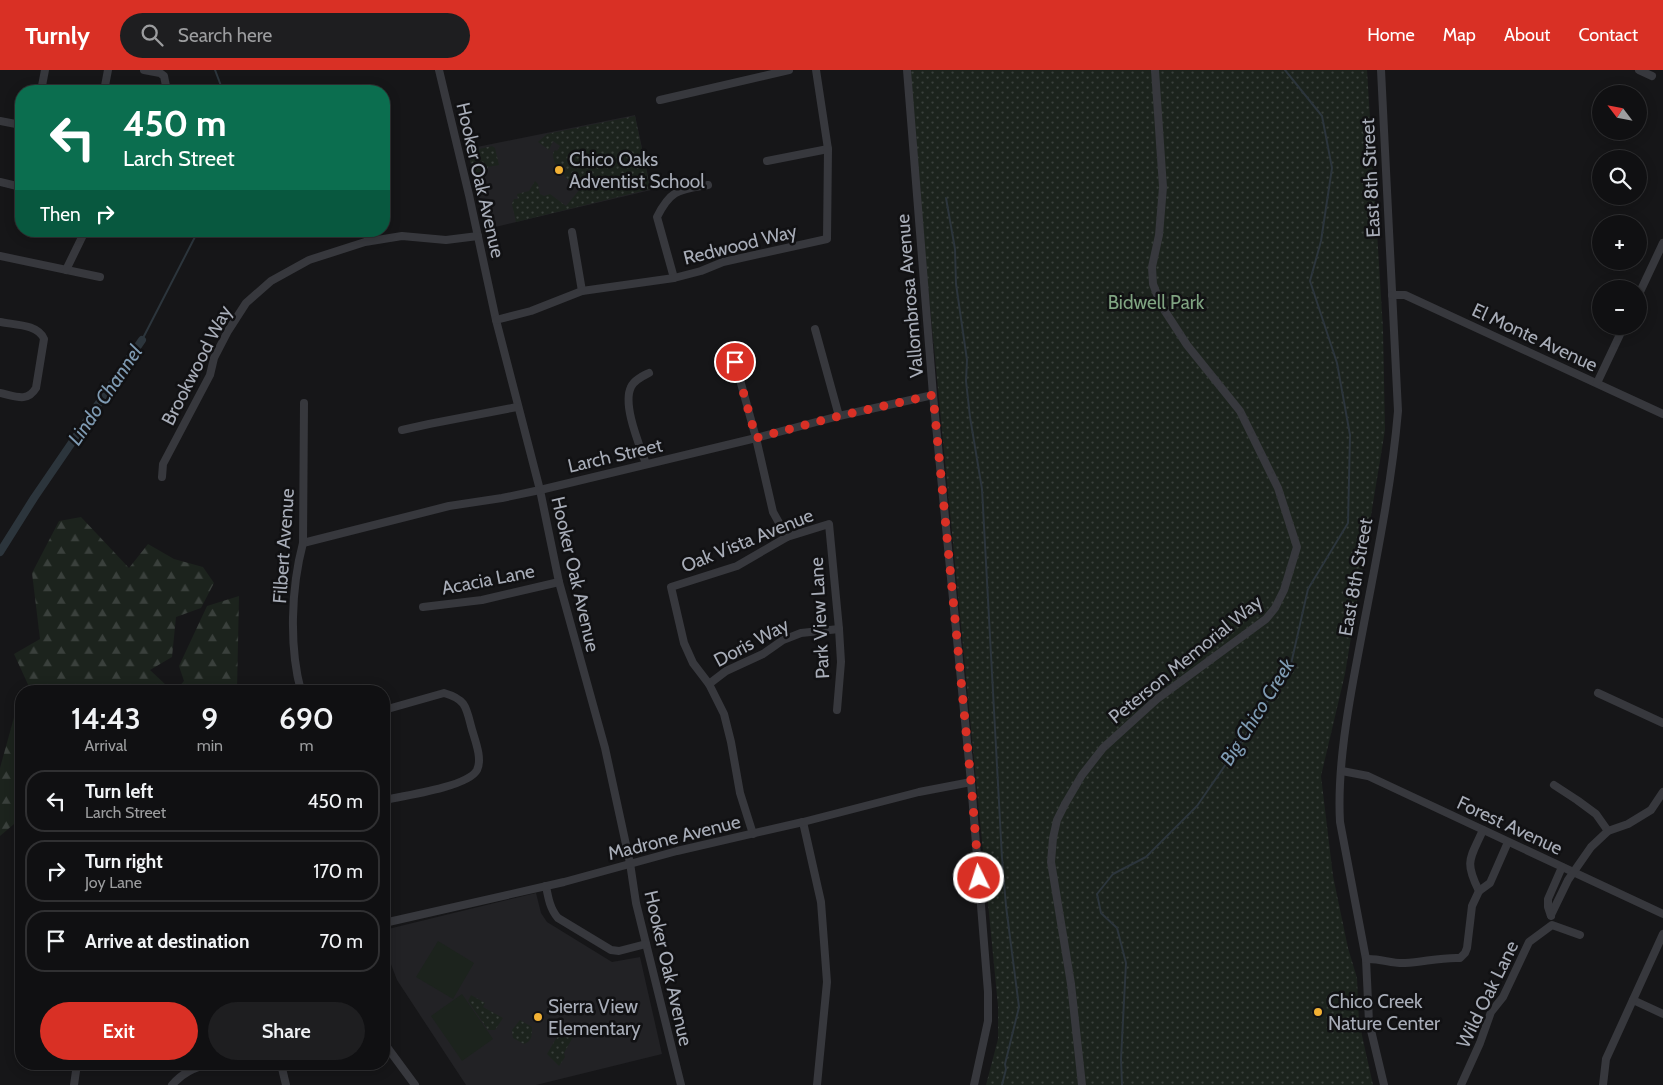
<!DOCTYPE html>
<meta charset="utf-8">
<style>
:root{--surface:#101012;--page:#1e1e20;--text:#f1f3f6;--muted:#9c9d9f;--line:#303032;--accent:#d93025}
body{margin:0;font-family:Cabin,sans-serif;background:var(--page);color:var(--text);height:100vh;display:flex;flex-direction:column;font-size:19px;white-space:nowrap}
*{box-sizing:border-box;margin:0}
p{font-size:16px;color:var(--muted)}
.icon{flex:none;width:28px;height:28px;fill:none;stroke:currentColor;stroke-width:2;stroke-linecap:round;stroke-linejoin:round}
.map{position:relative;flex:1;overflow:hidden}
.details{position:absolute;left:15px;top:615px;width:375px;height:385px;display:flex;flex-direction:column;background:var(--surface);border-radius:20px;box-shadow:0 2px 12px #0003,0 0 0 1px var(--line)}
.details>*{flex:none}
.hud{position:absolute;left:15px;top:15px;width:375px;height:152px;border-radius:20px;box-shadow:0 2px 12px #0003,0 0 0 1px var(--line);background:#0b6e4f;color:#fff;overflow:hidden}
.needle{width:32px;rotate:302deg}
.tools{position:absolute;left:1592px;top:15px;display:grid;gap:10px}
.tools a{display:grid;place-items:center;width:55px;height:55px;border-radius:50%;background:var(--surface);box-shadow:0 2px 12px #0003,0 0 0 1px var(--line);font-size:25px}
.pin{position:absolute;display:grid;place-items:center;width:42px;height:42px;color:#fff;margin:-21px;border:2px solid #fff;border-radius:50%;box-shadow:0 1px 5px #0007}
.me{position:absolute;width:55px;margin:-28px;rotate:356deg;stroke-linejoin:round;filter:drop-shadow(0 0 4px #0008)}
.turn{display:flex;align-items:center;gap:18px;height:105px;padding:0 25px;font-size:22px}
.turn .icon{width:65px;height:65px;stroke-width:2.5}
.turn b{display:block;font-size:35px;line-height:42px}
.then{display:flex;align-items:center;height:48px;padding:0 25px;background:#0003;gap:10px;font-size:19px}
.eta{display:flex;justify-content:space-evenly;align-items:center;height:85px;text-align:center}
.eta b{font-size:30px;font-weight:600;line-height:35px}
.action{display:flex;gap:10px;margin-top:auto;padding:10px 25px}
.action a{flex:1;height:58px;border-radius:30px;background:var(--accent);color:#fff;font-size:20px;font-weight:600;line-height:58px;text-align:center}
.action a+a{background:var(--page);color:var(--text)}
ul{padding:0;list-style:none}
li{display:flex;align-items:center;gap:15px;height:62px;margin:0 10px 8px;padding:0 15px;border:2px solid var(--line);border-radius:20px}
li div{flex:1}
li b{display:block;font-size:19px}
li em{font-style:normal}
header{display:flex;align-items:center;gap:30px;box-sizing:border-box;height:70px;padding:0 25px;background:var(--accent);color:#fff}
header strong{font-size:24px}
nav{display:flex;gap:28px;margin-inline-start:auto;font-size:18px}
.search{width:350px;height:45px;background:var(--page);display:flex;align-items:center;gap:12px;box-sizing:border-box;padding:0 18px;border-radius:28px;color:var(--muted);font-size:19px}
.map>svg:first-child{display:block}
</style>
<header>
<strong>Turnly</strong>
<div class="search"><svg class="icon" aria-label="search" viewBox="0 0 24 24"><circle cx="10" cy="10" r="6"/><path d="M15 15l6 6"/></svg>Search here</div>
<nav><a>Home</a><a>Map</a><a>About</a><a>Contact</a></nav>
</header>
<div class="map">
<svg width="1663" height="1015" viewBox="0 0 1663 1015">
<defs>
<pattern id="green-dots" width="8" height="8" patternUnits="userSpaceOnUse" patternTransform="scale(1.25)"><rect width="8" height="8" fill="#1c231d"/><path d="M2 2h.1M6 6h.1" fill="none" stroke="#3a403c" stroke-width="1.8" stroke-linecap="round"/></pattern>
<pattern id="forest-firs" width="22" height="20" patternUnits="userSpaceOnUse" patternTransform="scale(1.25)"><rect width="22" height="20" fill="#1c231d"/><path d="M5 1l3.5 6h-7zM16 11l3.5 6h-7z" fill="#3a403c"/></pattern>
</defs>
<rect width="100%" height="100%" fill="#161618"/>
<g fill="#222225">
<polygon points="635,45 651,120 487,159 467,79"/>
<polygon points="536,823 541,843 547,852 612,892 640,887 662,984 536,1015 466,1015 397,910 384,876 384,860"/>
</g>
<g fill="url(#green-dots)">
<polygon points="907,0 1367,0 1383,259 1385,360 1345,604 1321,706 1333,806 1348,878 1357,908 1359,952 1373,1015 986,1015 998,969 998,936"/>
<path d="M635,46L650,119L516,152L512,134L514,129H518L517,124L529,121L535,111L538,114L540,124L544,126L550,124L566,136L580,119C568,109 553,100 553,83L555,80L557,81L560,76L553,71L549,80L538,72L547,64Z"/>
<polygon points="492,76 495,78 499,95 488,97 488,100 480,104 480,106 474,107 469,85 471,81"/>
<polygon points="471,925 485,933 483,937 503,948 495,960 488,960 468,931"/>
<path d="M520,950L532,957C532,966 532,971 524,974L513,968L512,960Z"/>
<polygon points="561,960 573,967 564,983 565,987 559,996 547,984"/>
</g>
<g fill="url(#forest-firs)">
<polygon points="81,447 129,498 148,474 174,489 203,497 214,513 201,538 176,547 172,587 150,600 166,615 163,621 31,621 14,584 40,569 32,503 59,451"/>
<polygon points="239,526 237,621 175,621 184,611 179,596 207,536"/>
<polygon points="21,622 21,748 0,766 0,698"/>
</g>
<g fill="#1c231d">
<polygon points="438,871 474,893 453,929 416,907"/>
<polygon points="462,924 493,969 462,991 431,946"/>
</g>
<g fill="none" stroke-linecap="round" stroke-linejoin="round">
<g stroke="#2c353c" stroke-width="2">
<polyline points="215,0 223,21"/>
<polyline points="946,128 955,179 956,214 967,290 966,311 970,347 982,419 1002,788 1006,836 1019,937 1005,994 1006,999 1002,1015"/>
<polyline points="142,270 198,161"/>
<polyline points="1122,1015 1121,989 1126,893 1117,858 1101,843 1097,824 1113,804 1146,787 1197,736 1246,665 1291,594 1308,519 1348,453 1350,365 1337,293 1310,211 1321,171 1332,98 1322,46 1285,0"/>
</g>
<polyline stroke="#2c353c" stroke-width="8" points="0,482 34,428 142,270"/>
<g stroke="#37383d" stroke-width="8">
<polyline points="144,0 160,3 164,6 166,16 165,21"/>
<polyline points="439,0 469,125 496,250 540,420 559,512 605,678 630,793 636,833 681,1015"/>
<polyline points="907,0 933,325 971,712 988,922 988,951 974,1015"/>
<path d="M1381,0L1398,341C1391,423 1373,504 1358,585C1348,637 1337,699 1340,752L1366,889L1369,952L1384,1015"/>
<polyline points="1639,0 1652,6"/>
<polyline points="41,21 45,0"/>
<polyline points="104,21 108,0"/>
<polyline points="660,30 789,0"/>
<polyline points="0,51 21,55"/>
<polyline points="767,91 828,79"/>
<polyline points="0,112 21,117"/>
<polyline points="572,162 582,221"/>
<polyline points="0,186 100,207"/>
<polyline points="66,200 85,161"/>
<path d="M674,208L657,147C671,119 679,120 708,115"/>
<polyline points="1639,224 1663,173"/>
<polyline points="1392,225 1405,225 1663,344"/>
<polyline points="496,250 531,241 582,221 674,208 701,201 723,192 827,169 828,79 816,0"/>
<path d="M0,252C14,255 38,254 44,269L36,318C27,333 15,326 0,323"/>
<polyline points="815,259 839,346"/>
<polyline points="731,277 756,368 773,442 787,467"/>
<polyline points="1597,313 1624,256"/>
<polyline points="402,360 429,354 517,337"/>
<path d="M646,394C640,376 622,335 631,317C634,310 643,306 649,303"/>
<polyline points="162,407 163,394 210,305 214,288 228,261 246,233 271,211 309,190 365,172 402,166 446,170 478,166"/>
<polyline points="303,473 449,436 502,428 540,420 756,368 839,346 933,325"/>
<polyline points="423,537 482,530 559,512"/>
<polyline points="709,614 726,601 763,584 783,570 801,563 839,559"/>
<path d="M301,621C289,577 291,518 303,473L304,333"/>
<polyline points="1598,623 1663,653"/>
<path d="M384,640L444,623C465,629 466,636 471,656C474,668 483,688 477,700C468,717 403,726 384,730"/>
<polyline points="1342,701 1368,706 1663,844"/>
<polyline points="1554,715 1577,730 1596,744 1608,761"/>
<polyline points="803,752 821,832 827,912 817,1015"/>
<polyline points="753,764 740,723 731,672 724,644 709,614 693,593 684,573 671,517 737,496 787,467 829,454 839,559 841,592 837,640"/>
<path d="M546,816C548,827 550,839 558,848L611,880L619,881L646,874"/>
<path d="M1479,821C1464,791 1470,789 1483,760"/>
<polyline points="1551,845 1568,810 1591,777 1608,761 1628,754 1651,740 1663,722"/>
<polyline points="1551,846 1548,837 1548,829 1562,797"/>
<polyline points="384,853 564,812 677,781 803,752 919,722 971,712"/>
<path d="M1366,889C1380,888 1392,894 1405,893C1424,892 1441,887 1460,888L1465,883L1467,878L1472,836L1479,821L1490,813L1508,772"/>
<polyline points="1633,930 1663,944"/>
<polyline points="384,973 415,1015"/>
<polyline points="281,994 286,1015"/>
<polyline points="74,1015 77,994"/>
<path d="M172,1015C182,1003 194,998 208,994"/>
<polyline points="1082,1015 1071,914 1051,792 1053,768 1057,750 1065,734 1082,705 1103,678 1157,629 1266,549 1275,538 1284,520 1297,477 1278,418 1240,341 1187,275 1161,235 1153,214 1152,197 1159,165 1163,117 1155,0"/>
<polyline points="1461,1015 1480,973 1491,942 1503,927 1529,872 1552,855 1580,865"/>
<polyline points="1603,1015 1606,989 1663,864"/>
</g>
</g>
<g fill="none" stroke-linecap="round" stroke-linejoin="round">
<polyline stroke="#d93025" stroke-width="9" stroke-dasharray="0 16.2" points="735,292 756,368 839,346 933,325 971,712 979,808"/>
</g>
<g fill="#f2b134" stroke="#111113" stroke-width="2">
<circle cx="559" cy="100" r="5"/>
<circle cx="1318" cy="942" r="5"/>
<circle cx="538" cy="947" r="5"/>
</g>
<g text-anchor="middle" stroke-width="5" stroke-linejoin="round" paint-order="stroke">
<g font-size="19" fill="#a8adb8" stroke="#111113" text-anchor="start">
<text x="569" y="96">Chico Oaks<tspan x="569" dy="22">Adventist School</tspan></text>
<text x="1328" y="938">Chico Creek<tspan x="1328" dy="22">Nature Center</tspan></text>
<text x="548" y="943">Sierra View<tspan x="548" dy="22">Elementary</tspan></text>
</g>
<g font-size="19" fill="#a8adb8" stroke="#111113">
<text transform="translate(1370 108) rotate(-93)" y="7">East 8th Street</text>
<text transform="translate(481 110) rotate(77)" y="7">Hooker Oak Avenue</text>
<text transform="translate(740 174) rotate(-14)" y="7">Redwood Way</text>
<text transform="translate(909 226) rotate(-95)" y="7">Vallombrosa Avenue</text>
<text transform="translate(1535 267) rotate(25)" y="7">El Monte Avenue</text>
<text transform="translate(196 295) rotate(-63)" y="7">Brookwood Way</text>
<text transform="translate(615 385) rotate(-13)" y="7">Larch Street</text>
<text transform="translate(747 470) rotate(-22)" y="7">Oak Vista Avenue</text>
<text transform="translate(283 476) rotate(-86)" y="7">Filbert Avenue</text>
<text transform="translate(576 504) rotate(77)" y="7">Hooker Oak Avenue</text>
<text transform="translate(1355 507) rotate(-80)" y="7">East 8th Street</text>
<text transform="translate(488 509) rotate(-11)" y="7">Acacia Lane</text>
<text transform="translate(819 548) rotate(-93)" y="7">Park View Lane</text>
<text transform="translate(751 572) rotate(-28)" y="7">Doris Way</text>
<text transform="translate(1185 589) rotate(-39)" y="7">Peterson Memorial Way</text>
<text transform="translate(1510 755) rotate(25)" y="7">Forest Avenue</text>
<text transform="translate(674 767) rotate(-14)" y="7">Madrone Avenue</text>
<text transform="translate(669 898) rotate(77)" y="7">Hooker Oak Avenue</text>
<text transform="translate(1487 924) rotate(-64)" y="7">Wild Oak Lane</text>
</g>
<g font-size="19" fill="#7fa381" stroke="#111113">
<text x="1156" y="239">Bidwell Park</text>
</g>
<g font-size="20" font-style="italic" fill="#7f9bb3" stroke="#111113">
<text transform="translate(105 325) rotate(-56)" y="7">Lindo Channel</text>
<text transform="translate(1257 642) rotate(-58)" y="7">Big Chico Creek</text>
</g>
</g>
</svg>
<div class="tools">
<a><svg class="needle" viewBox="-14 -14 28 28"><path d="M0-13l5 13h-10z" fill="#e53935"/><path d="M0 13l5-13h-10z" fill="#9c9d9f"/></svg></a>
<a><svg class="icon" aria-label="search" viewBox="0 0 24 24"><circle cx="10" cy="10" r="6"/><path d="M15 15l6 6"/></svg></a>
<a>+</a>
<a>−</a>
</div>
<div class="pin" style="left:735px;top:292px;background:#d93025"><svg class="icon" aria-label="arrive" viewBox="0 0 24 24"><path d="M6 21V4h12l-3 4 3 4H6"/></svg></div>
<svg class="me" style="left:979px;top:808px" viewBox="-20 -20 40 40"><circle r="17" fill="#d93025" stroke="#fff" stroke-width="3"/><path d="M0-11L8 9 0 5-8 9z" fill="#fff"/></svg>
<div class="hud">
<div class="turn"><svg class="icon" aria-label="left" viewBox="0 0 24 24"><path d="M17 20v-9H6M10 6l-5 5 5 5"/></svg><div><b>450 m</b>Larch Street</div></div>
<div class="then">Then<svg class="icon" aria-label="right" viewBox="0 0 24 24"><path d="M7 20v-9h11M14 6l5 5-5 5"/></svg></div>
</div>
<section class="details">
<div class="eta">
<div><b>14:43</b><p>Arrival</p></div>
<div><b>9</b><p>min</p></div>
<div><b>690</b><p>m</p></div>
</div>
<ul>
<li><svg class="icon" aria-label="left" viewBox="0 0 24 24"><path d="M17 20v-9H6M10 6l-5 5 5 5"/></svg><div><b>Turn left</b><p>Larch Street</p></div><em>450 m</em></li>
<li><svg class="icon" aria-label="right" viewBox="0 0 24 24"><path d="M7 20v-9h11M14 6l5 5-5 5"/></svg><div><b>Turn right</b><p>Joy Lane</p></div><em>170 m</em></li>
<li><svg class="icon" aria-label="arrive" viewBox="0 0 24 24"><path d="M6 21V4h12l-3 4 3 4H6"/></svg><div><b>Arrive at destination</b></div><em>70 m</em></li>
</ul>
<div class="action"><a>Exit</a><a>Share</a></div>
</section>
</div>
